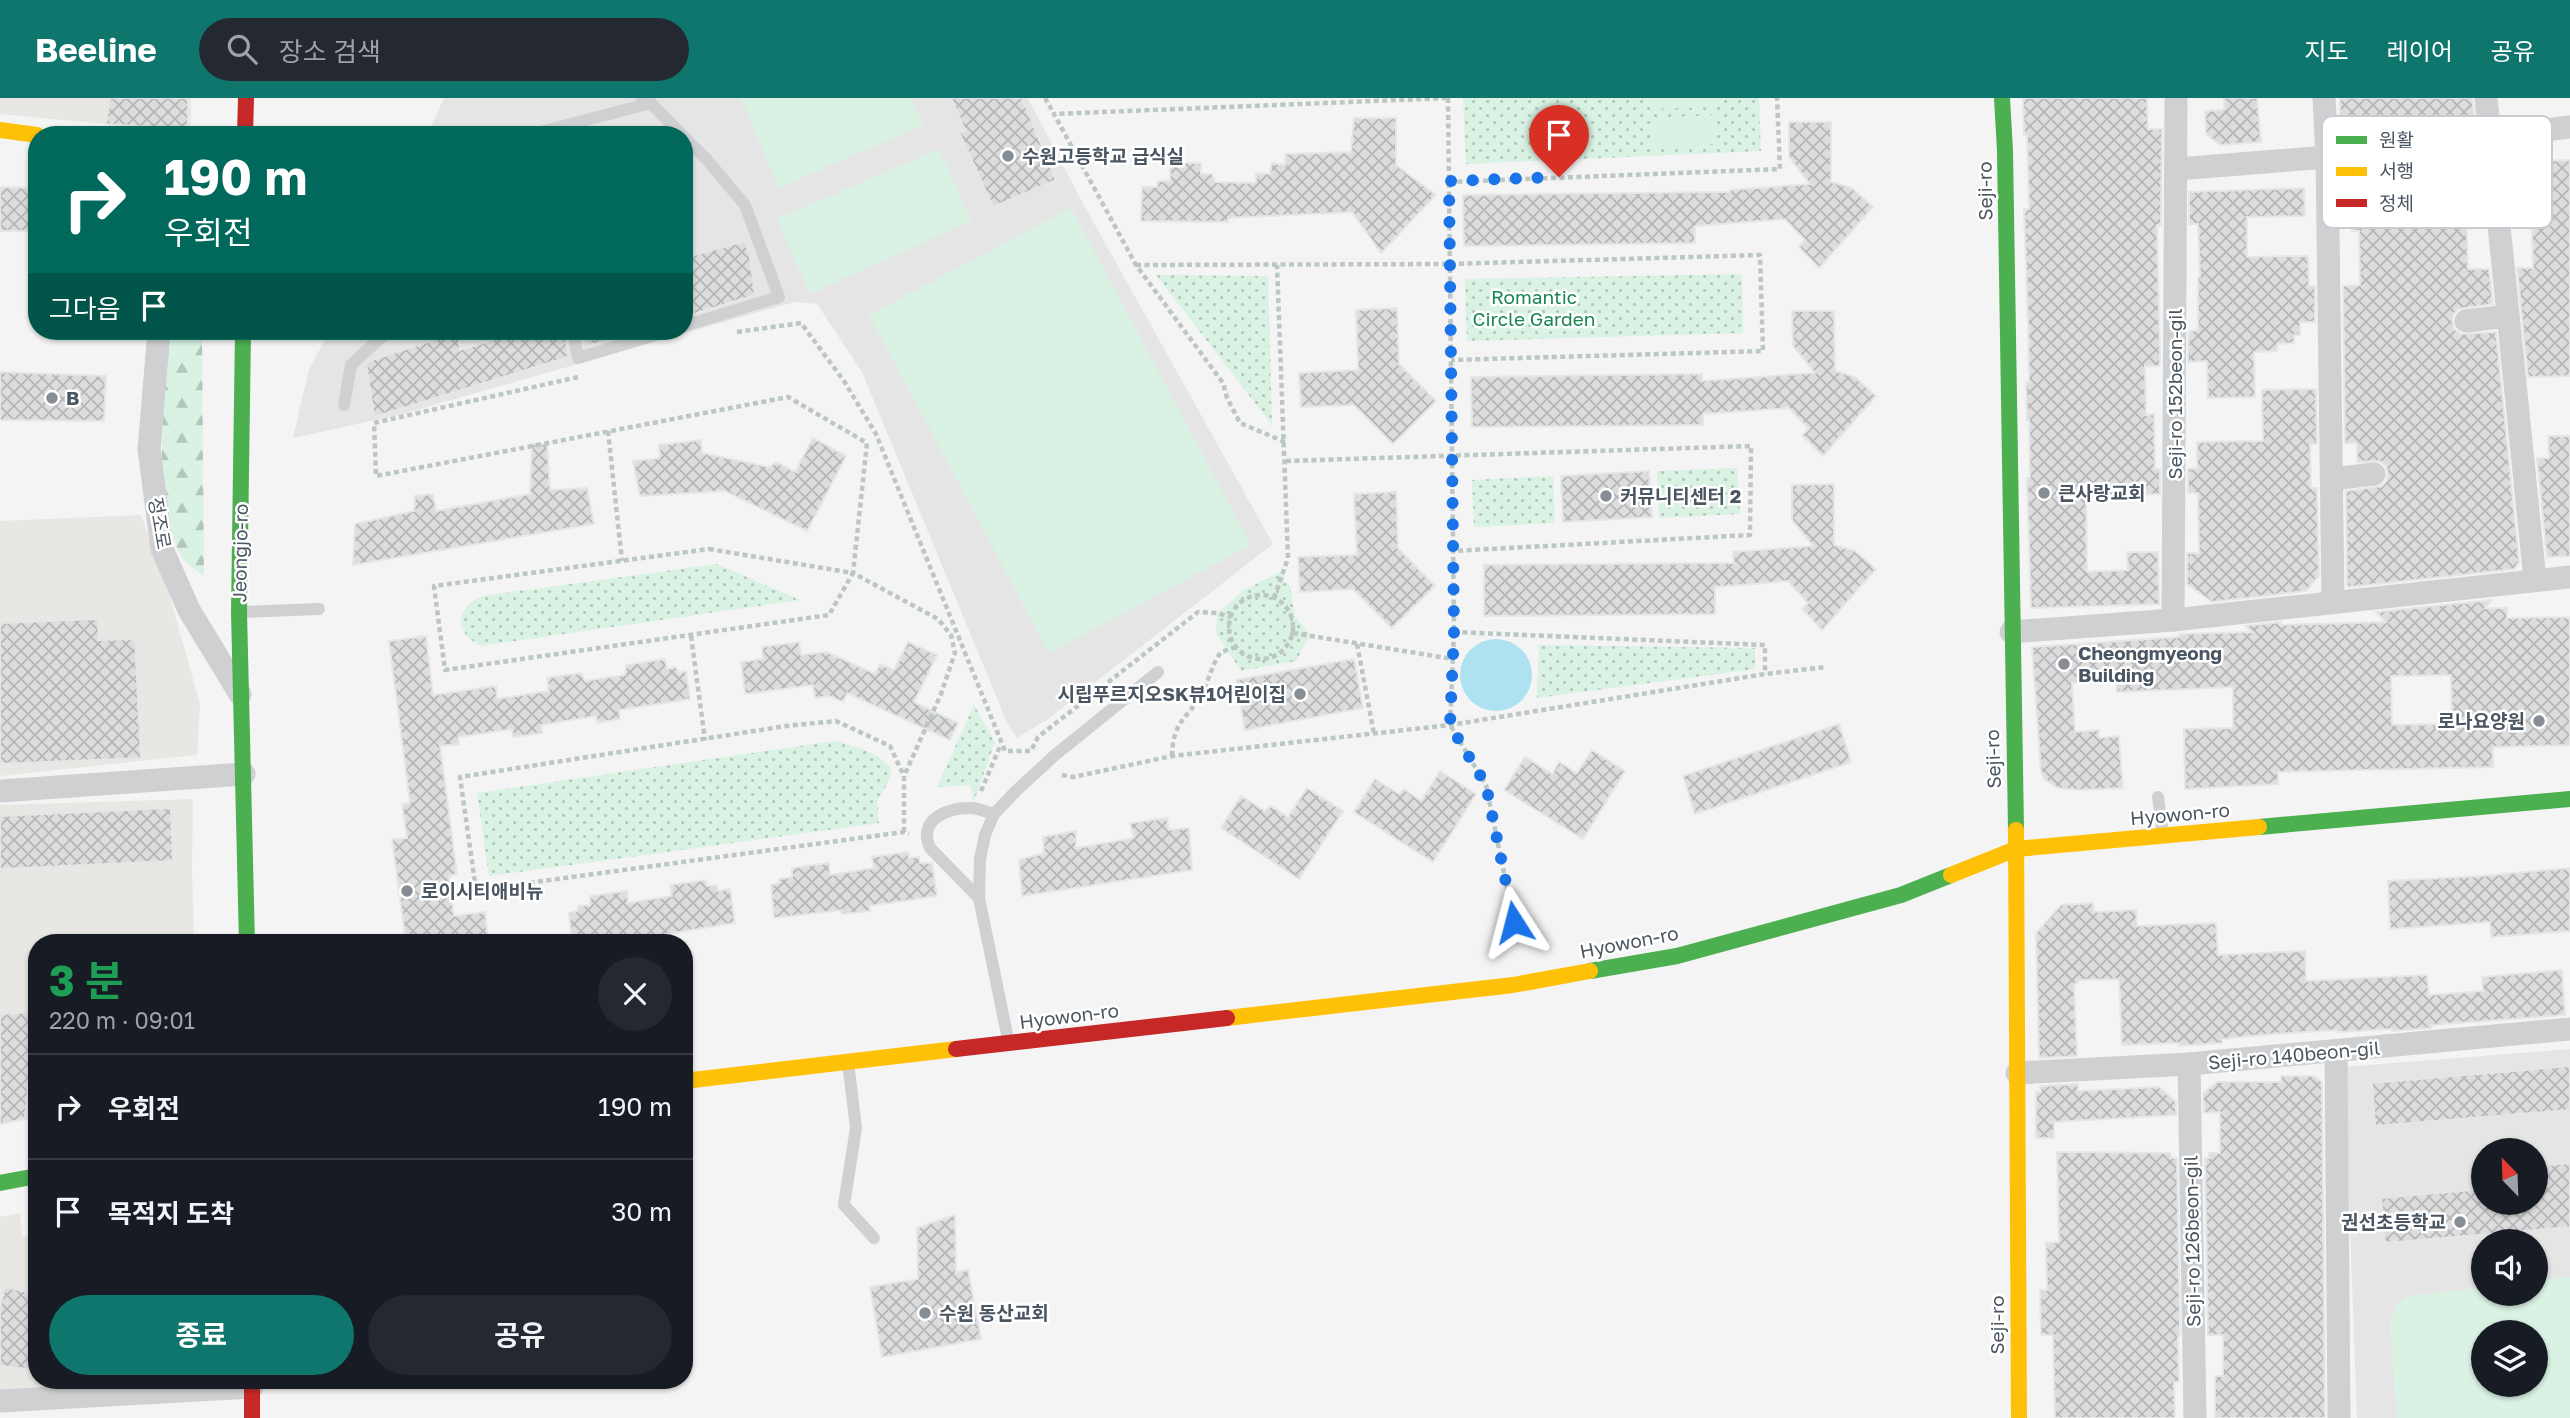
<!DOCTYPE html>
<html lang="ko">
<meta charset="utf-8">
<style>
:root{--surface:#171b24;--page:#242831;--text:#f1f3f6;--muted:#9ea1a6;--line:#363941;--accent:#0f766e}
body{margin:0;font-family:"Golos Text","Noto Sans KR",sans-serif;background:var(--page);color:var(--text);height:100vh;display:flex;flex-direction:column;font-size:26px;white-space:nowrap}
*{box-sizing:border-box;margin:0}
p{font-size:23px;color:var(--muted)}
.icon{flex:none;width:38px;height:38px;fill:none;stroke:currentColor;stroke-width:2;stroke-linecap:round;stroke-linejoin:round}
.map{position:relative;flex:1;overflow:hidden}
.side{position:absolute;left:28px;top:836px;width:665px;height:455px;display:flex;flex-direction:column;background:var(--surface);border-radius:28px;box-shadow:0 2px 5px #0004}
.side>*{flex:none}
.hud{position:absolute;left:28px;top:28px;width:665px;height:214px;border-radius:28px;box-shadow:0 2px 5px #0004;background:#00695c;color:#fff;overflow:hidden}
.needle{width:46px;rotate:337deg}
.buttons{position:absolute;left:2471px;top:1040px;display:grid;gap:14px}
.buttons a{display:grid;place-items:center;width:77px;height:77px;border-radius:50%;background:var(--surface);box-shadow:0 2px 5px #0004;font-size:35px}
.pin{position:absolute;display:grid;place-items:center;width:60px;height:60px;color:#fff;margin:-72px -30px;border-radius:50% 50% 50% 0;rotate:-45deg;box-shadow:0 0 7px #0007}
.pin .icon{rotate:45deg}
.me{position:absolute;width:77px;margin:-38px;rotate:351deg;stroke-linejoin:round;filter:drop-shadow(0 0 5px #0008)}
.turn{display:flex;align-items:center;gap:24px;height:147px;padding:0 21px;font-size:32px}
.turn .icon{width:91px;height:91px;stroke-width:2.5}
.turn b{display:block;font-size:49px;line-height:60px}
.then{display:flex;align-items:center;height:66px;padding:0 21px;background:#0003;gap:14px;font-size:26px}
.round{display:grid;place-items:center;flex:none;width:74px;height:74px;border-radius:37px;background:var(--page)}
.headline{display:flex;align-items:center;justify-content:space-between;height:119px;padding:0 21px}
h1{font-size:42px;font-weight:700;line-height:52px;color:#1e9e55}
.cta{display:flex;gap:14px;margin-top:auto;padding:14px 21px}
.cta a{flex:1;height:80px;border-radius:42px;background:var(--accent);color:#fff;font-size:28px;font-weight:700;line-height:80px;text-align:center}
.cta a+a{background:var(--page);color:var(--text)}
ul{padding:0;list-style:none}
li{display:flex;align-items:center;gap:21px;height:105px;padding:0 21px;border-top:2px solid var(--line)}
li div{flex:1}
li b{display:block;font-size:26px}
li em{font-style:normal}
header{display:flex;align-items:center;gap:42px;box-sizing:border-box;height:98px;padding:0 35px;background:var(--accent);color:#fff}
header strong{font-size:33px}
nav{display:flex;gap:38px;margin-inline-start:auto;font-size:24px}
.search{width:490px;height:63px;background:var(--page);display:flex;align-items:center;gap:18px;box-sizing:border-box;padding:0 24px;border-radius:38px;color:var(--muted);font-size:26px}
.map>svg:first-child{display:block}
</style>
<header>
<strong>Beeline</strong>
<div class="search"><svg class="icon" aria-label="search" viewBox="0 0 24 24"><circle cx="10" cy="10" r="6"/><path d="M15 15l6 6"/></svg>장소 검색</div>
<nav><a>지도</a><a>레이어</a><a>공유</a></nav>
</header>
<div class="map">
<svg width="2570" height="1320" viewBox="0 0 2570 1320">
<defs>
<pattern id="grass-dots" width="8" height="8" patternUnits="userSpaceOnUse" patternTransform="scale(1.75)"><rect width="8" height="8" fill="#d9f2e3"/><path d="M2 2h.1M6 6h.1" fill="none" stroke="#b2c7bb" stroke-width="1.8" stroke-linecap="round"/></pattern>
<pattern id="forest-firs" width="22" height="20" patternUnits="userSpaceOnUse" patternTransform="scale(1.75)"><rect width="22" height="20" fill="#d9f2e3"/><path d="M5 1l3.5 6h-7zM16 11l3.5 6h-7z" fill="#b2c7bb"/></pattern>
<pattern id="building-cross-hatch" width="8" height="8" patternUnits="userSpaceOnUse" patternTransform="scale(1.75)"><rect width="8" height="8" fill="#ddddde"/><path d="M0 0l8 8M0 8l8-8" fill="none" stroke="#b5b6b7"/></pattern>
</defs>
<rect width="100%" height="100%" fill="#f4f4f4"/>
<g fill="#e8e7e3">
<polygon points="0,0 191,0 191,34 0,16"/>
<polygon points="141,417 169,495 200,606 197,657 0,678 0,423"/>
<polygon points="193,701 192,773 194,845 37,845 37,1020 0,1026 0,707"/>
<polygon points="20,1115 22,1139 37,1137 37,1283 212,1283 0,1297 0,1119"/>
</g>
<g fill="#e6e5e6" fill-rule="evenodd">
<polygon points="444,0 1028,0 1080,100 1273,446 1048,621 1017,640 1008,627 862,274 817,206 794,204 403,316 293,340 309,271 330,233 684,233 684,37 427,37"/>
<path d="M2570,951V1320H2357L2344,969ZM2483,1052H2536V1104H2483ZM2483,1143H2536V1195H2483ZM2483,1234H2536V1286H2483Z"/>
</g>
<g fill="url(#grass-dots)">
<polygon points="1463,0 1759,0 1761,53 1466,66"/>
<polygon points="1742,176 1743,235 1467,243 1465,181"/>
<polygon points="1156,177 1268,178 1272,327"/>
<polygon points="1737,370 1740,416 1659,420 1657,373"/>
<polygon points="1553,378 1555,425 1474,429 1472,382"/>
<path d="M717,466L800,502L481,548C477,545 470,542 467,538C453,520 466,504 483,498Z"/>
<polygon points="1283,473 1285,483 1290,488 1295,518 1310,537 1296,563 1241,573 1216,535 1217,515 1244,492"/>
<polygon points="1539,547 1755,550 1755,571 1537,600"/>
<polygon points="974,607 995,644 973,706 971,687 937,689"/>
<path d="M835,643C857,649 876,653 891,670L890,681L877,703L879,725L489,778L477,695Z"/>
</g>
<path fill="url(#forest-firs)" d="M168,233H202L204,478C197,473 188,468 183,461C150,406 164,297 168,233Z"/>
<g fill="#d9f2e3" fill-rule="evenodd">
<polygon points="741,0 912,0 923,27 779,90"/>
<polygon points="1650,0 1713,0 1714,9 1650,11"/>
<polygon points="1714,17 1715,46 1652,49 1651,20"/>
<polygon points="939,51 971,123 810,196 777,121"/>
<polygon points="1071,110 1251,447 1049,555 869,217"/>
<path d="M2570,1179V1320H2397L2390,1225L2396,1207L2409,1198L2483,1189V1195H2536V1183ZM2483,1234H2536V1286H2483Z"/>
</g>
<circle fill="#aee2f0" cx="1496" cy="577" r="36"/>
<g fill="url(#building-cross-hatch)" stroke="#e5e6e7" stroke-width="2" fill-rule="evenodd">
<polygon points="110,0 188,0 188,32 106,26"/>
<polygon points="951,0 1022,0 1056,82 993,109 959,34 965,32"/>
<polygon points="2023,0 2147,0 2148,31 2162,31 2161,127 2157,127 2160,264 2159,268 2145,268 2146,317 2154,316 2155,371 2160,371 2160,396 2086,398 2087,474 2128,472 2127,454 2158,454 2159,506 2031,510 2027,380 2030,380 2029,321 2027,322 2026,284 2029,284 2028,223 2024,111 2029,111 2027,37 2024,37"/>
<polygon points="2224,0 2257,0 2261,44 2220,47 2206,36 2205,13 2224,12"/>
<polygon points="2340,0 2472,0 2475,27 2447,30 2447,24 2429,24 2429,21 2386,22 2386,32 2340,33"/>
<polygon points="1354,20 1396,20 1396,67 1436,97 1381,155 1352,114 1228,120 1228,124 1141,123 1142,89 1157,89 1158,83 1170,83 1170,65 1201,65 1201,76 1212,76 1215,84 1256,85 1256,75 1270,76 1272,65 1285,67 1286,56 1351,54"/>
<polygon points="1789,24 1831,24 1831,84 1852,90 1873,109 1819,170 1799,149 1805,142 1785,121 1695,128 1695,145 1464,148 1463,97 1730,94 1730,92 1810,86 1789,59"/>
<polygon points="2477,55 2483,111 2466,112 2468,171 2489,171 2493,206 2458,211 2453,217 2452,224 2454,231 2461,236 2496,234 2519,464 2514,471 2349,489 2347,487 2346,393 2382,388 2387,382 2388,375 2386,368 2379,363 2357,364 2357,345 2345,345 2343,188 2360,187 2359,133 2352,133 2351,80 2407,79 2407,65 2448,65 2448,58"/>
<polygon points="2570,62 2570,278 2528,279 2517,170 2533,170 2531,106 2511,106 2507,64"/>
<polygon points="0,89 37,90 37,133 0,133"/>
<polygon points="2304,90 2305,118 2247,119 2247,159 2308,158 2309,188 2315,188 2315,224 2300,224 2300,237 2294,237 2294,245 2277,246 2277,253 2254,254 2255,299 2208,300 2207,263 2188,264 2189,233 2198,232 2198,180 2200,179 2198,126 2189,126 2189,94"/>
<polygon points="745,143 750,159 755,197 684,219 684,160"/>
<polygon points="1397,210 1399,266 1436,303 1393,346 1354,307 1301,309 1299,275 1358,272 1356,212"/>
<polygon points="1792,213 1834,213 1835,273 1855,279 1876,298 1823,358 1802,337 1809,331 1789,310 1703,316 1703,327 1472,329 1471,279 1702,276 1702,283 1815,275 1793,248"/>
<polygon points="511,233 564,233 569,258 562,261 374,319 366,265 369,263 458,234 460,252 512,236"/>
<polygon points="582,233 633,233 633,234 585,249"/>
<polygon points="0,274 106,278 104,323 0,322"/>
<polygon points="2316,291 2317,346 2310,346 2311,390 2317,390 2319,478 2306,493 2212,504 2187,486 2187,455 2199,455 2198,395 2188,395 2188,371 2197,370 2197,344 2263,343 2262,292"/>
<polygon points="2548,338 2570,338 2570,458 2547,459 2537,360 2549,360"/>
<polygon points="813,340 846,358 807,433 725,393 640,398 633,363 660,360 659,347 701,342 702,355 769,369 776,364 795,374"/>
<polygon points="532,346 547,346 550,392 587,390 594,426 353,467 355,426 414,413 415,398 433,396 436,413 530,396"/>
<polygon points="1649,373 1652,419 1563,424 1561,378"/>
<polygon points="1834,386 1834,447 1855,453 1876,471 1822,532 1802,511 1808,505 1788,483 1715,489 1715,516 1484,518 1484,467 1734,465 1733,454 1813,448 1792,422 1792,387"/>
<polygon points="1396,394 1398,450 1435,488 1392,530 1353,491 1300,494 1298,459 1357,457 1354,396"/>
<path d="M2492,502L2485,510H2507V520L2570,519V647L2493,649V669L2278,674V686L2185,691L2184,631L2233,630V589L2117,594L2116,582L2072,585L2075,634L2099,632V640L2119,638L2123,690L2081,692L2058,690L2044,681L2041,673L2032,549L2179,539V536L2253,534L2245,528L2281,524L2280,527L2386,524L2376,514ZM2451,577L2452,626L2392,627L2391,578Z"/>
<polygon points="98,521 99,542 135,541 141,660 0,666 0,525"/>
<polygon points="426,538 433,597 496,588 497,601 549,593 547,580 581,575 585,583 625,577 626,567 665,561 667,571 676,569 679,575 686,573 690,601 619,612 620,621 597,625 596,618 541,627 542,635 513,639 512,631 458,639 459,646 440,648 457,776 449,778 454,818 485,814 488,845 406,845 392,741 407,740 402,706 410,705 389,543"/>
<polygon points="799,544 801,557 827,554 875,576 880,566 894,572 908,544 937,557 914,604 958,625 950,642 847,595 843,604 829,598 815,600 813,587 745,596 741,564 763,561 762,549"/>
<polygon points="1354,561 1363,610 1245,632 1236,582"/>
<polygon points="1839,626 1851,664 1695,716 1683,678"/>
<polygon points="1592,652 1625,673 1583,741 1504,692 1525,659 1552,676 1559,664 1577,675"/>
<polygon points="1440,673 1476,696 1433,764 1354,714 1375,681 1399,696 1404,691 1421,703"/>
<polygon points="1307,690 1343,713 1299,781 1221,730 1241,698 1265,713 1271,708 1288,719"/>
<polygon points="171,710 173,763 0,771 0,718"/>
<polygon points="1167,720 1169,732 1189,730 1192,772 1022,798 1019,762 1044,755 1043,739 1076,733 1076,750 1134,740 1130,725"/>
<polygon points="908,754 909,760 919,759 920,765 932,765 937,798 869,808 870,813 842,816 842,812 774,820 771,787 780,785 779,781 792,779 792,770 829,765 830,777 874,770 872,759"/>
<polygon points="2570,770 2570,833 2491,839 2490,824 2390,831 2388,783 2481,778"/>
<polygon points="706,782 707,788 717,787 718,793 730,791 735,825 667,836 668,841 641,844 640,840 572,845 569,815 578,813 578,808 590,807 590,798 627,793 628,805 672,798 670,787"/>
<polygon points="2093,805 2094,814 2136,812 2137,828 2216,825 2218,857 2305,853 2306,883 2427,877 2429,897 2483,893 2482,879 2562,872 2565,917 2431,927 2431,930 2392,933 2392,931 2338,934 2337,932 2272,936 2222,941 2222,945 2179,948 2179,945 2122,947 2119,881 2078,882 2078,885 2074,886 2077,958 2039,960 2036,835 2061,807"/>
<polygon points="35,914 25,1021 0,1026 0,916"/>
<polygon points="2570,968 2570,1012 2375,1028 2372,985"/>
<polygon points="2281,978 2314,978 2322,984 2325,1320 2215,1320 2215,1278 2223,1278 2223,1237 2208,1237 2205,1060 2209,1060 2209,1055 2220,1055 2220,1014 2204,1015 2203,995 2217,984 2281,984"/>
<polygon points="2078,986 2078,993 2159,989 2176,1004 2176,1017 2054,1024 2054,1040 2036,1040 2036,994 2041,994 2040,988"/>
<polygon points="2057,1054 2170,1055 2171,1060 2177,1060 2180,1237 2178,1238 2179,1284 2174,1284 2175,1320 2055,1320 2053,1237 2041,1237 2040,1192 2047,1192 2046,1145 2059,1144"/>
<polygon points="2570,1065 2570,1129 2385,1145 2381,1100 2483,1091 2483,1104 2536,1104 2536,1068"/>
<polygon points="955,1117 956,1174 968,1172 981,1241 882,1259 870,1189 918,1181 917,1130"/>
<polygon points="5,1189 37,1196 37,1272 0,1268 0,1209"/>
</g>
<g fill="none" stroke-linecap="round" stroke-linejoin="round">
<g stroke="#bcc7c4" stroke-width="4.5" stroke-dasharray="5 3.5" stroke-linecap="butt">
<polyline points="1045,0 1054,16"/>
<polyline points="1448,0 1454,534 1450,627 1486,687 1514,824"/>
<polyline points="1449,84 1780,71 1777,0"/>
<polyline points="1136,167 1449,166 1760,157 1763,253 1451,262"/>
<polyline points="737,234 801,225 844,283 876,336 1005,653 1031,653 1038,639 1198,514 1217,515 1231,519"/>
<polyline points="578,279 374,325 376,378 788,299 867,345 853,475 938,521 951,537 955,555 941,596 904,678"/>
<polyline points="608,333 622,463"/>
<polyline points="1285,344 1240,325 1227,300 1223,285 1136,167 1054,16 1448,0"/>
<polyline points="1286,363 1751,348 1750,437 1453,453"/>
<polygon points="709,451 853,475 829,517 445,572 434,488"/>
<circle cx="1261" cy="529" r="32"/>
<polyline points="1274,500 1288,460 1277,167"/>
<polyline points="1454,534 1765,547 1765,576"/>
<polyline points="1293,535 1453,561"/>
<polyline points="691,538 705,642"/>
<polyline points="1357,546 1374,636"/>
<path d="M1172,658C1173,622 1187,622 1202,595C1209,582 1212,566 1221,554L1236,549"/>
<polyline points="1062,677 1073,679 1172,658 1450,627 1765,576 1826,569"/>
<polyline points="981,693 1001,646"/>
<polyline points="904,734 904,678 890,648 836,623 786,628 460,679 476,792 904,734 909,736"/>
</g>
<g stroke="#ced0d2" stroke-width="12">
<polyline points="651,5 682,37"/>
<polyline points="529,37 651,5 642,0"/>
<polyline points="684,39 707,62 745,107 779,199 684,228"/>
<polyline points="573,233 578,260 668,233"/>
<polyline points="344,307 351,267 388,233"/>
<polyline points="240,514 319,511"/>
<polyline points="2158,699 2163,737"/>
<path d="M979,800L930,750C917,721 948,709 973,710C980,711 987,714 994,716"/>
<polyline points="1009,946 979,800 980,761 985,737 994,716 1016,693 1055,657 1158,574"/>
<polyline points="848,964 856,1030 844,1107 874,1140"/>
</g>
<g stroke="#ced0d2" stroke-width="23">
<polyline points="2324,0 2327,59 2333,503"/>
<polyline points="2486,0 2535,482"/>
<polyline points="2177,71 2327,59 2570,29"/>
<polyline points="2466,223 2508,218"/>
<polyline points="159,233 149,351 162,451 189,512 240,596"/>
<polyline points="2332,381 2374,376"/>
<polyline points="2173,522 2176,0"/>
<polyline points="2011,534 2173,522 2570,479"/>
<polyline points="0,693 244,676"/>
<polyline points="2336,954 2339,1320"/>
<polyline points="2189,966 2195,1320"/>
<polyline points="2017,975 2189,966 2570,931"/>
<polyline points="0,1303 252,1289"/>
</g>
<g stroke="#4caf50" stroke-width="16">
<polyline points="2002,0 2005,53 2016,732"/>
<polyline points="243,233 239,514 247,845"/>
<polyline points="2259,729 2570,701"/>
<polyline points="1590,873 1677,858 1901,797 1951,777"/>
<polyline points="0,1085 37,1078"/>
</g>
<g stroke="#ffc107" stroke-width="16">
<polyline points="0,32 37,37"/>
<polyline points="2016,732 2019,1320"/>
<polyline points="1951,777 2016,751 2259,729"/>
<polyline points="1227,920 1513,887 1590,873"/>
<polyline points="684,983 956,951"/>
</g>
<g stroke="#c62828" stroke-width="16">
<polyline points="245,37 246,0"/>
<polyline points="956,951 1227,920"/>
<polyline points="252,1283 252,1320"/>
</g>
</g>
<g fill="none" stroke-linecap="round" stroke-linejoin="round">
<polyline stroke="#1a73e8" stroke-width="12" stroke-dasharray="0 21.6" points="1514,824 1486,687 1450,627 1454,534 1449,83 1559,79"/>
</g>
<g fill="#868d94" stroke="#fff" stroke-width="2.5">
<circle cx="1008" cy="58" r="7"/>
<circle cx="52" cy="300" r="7"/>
<circle cx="2044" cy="395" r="7"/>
<circle cx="1606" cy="398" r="7"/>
<circle cx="2064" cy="566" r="7"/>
<circle cx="1300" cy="596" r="7"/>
<circle cx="2539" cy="623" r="7"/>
<circle cx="407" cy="793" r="7"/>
<circle cx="2460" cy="1124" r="7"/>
<circle cx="925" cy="1215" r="7"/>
</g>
<g text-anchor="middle" stroke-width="5" stroke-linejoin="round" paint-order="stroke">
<g font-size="19" font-weight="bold" fill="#4a5661" stroke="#fff" text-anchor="start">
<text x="1022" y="65">수원고등학교 급식실</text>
<text x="66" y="307">B</text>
<text x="2058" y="402">큰사랑교회</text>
<text x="1620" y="405">커뮤니티센터 2</text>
<text x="2078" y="562">Cheongmyeong<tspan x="2078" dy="22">Building</tspan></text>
<text x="1286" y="603" text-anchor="end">시립푸르지오SK뷰1어린이집</text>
<text x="2525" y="630" text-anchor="end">로나요양원</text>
<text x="421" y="800">로이시티애비뉴</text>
<text x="2446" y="1131" text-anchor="end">권선초등학교</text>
<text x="939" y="1222">수원 동산교회</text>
</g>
<g font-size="19" fill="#4a5661" stroke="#fff">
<text transform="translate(1985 93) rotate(-91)" y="7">Seji-ro</text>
<text transform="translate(2175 296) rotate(-90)" y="7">Seji-ro 152beon-gil</text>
<text transform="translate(160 425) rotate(80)" y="7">정조로</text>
<text transform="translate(240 455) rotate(-89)" y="7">Jeongjo-ro</text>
<text transform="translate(1993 661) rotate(-92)" y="7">Seji-ro</text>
<text transform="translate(2180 716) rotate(-5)" y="7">Hyowon-ro</text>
<text transform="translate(1629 844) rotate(-11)" y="7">Hyowon-ro</text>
<text transform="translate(1069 918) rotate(-7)" y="7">Hyowon-ro</text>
<text transform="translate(2294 957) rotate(-5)" y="7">Seji-ro 140beon-gil</text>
<text transform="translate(2192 1143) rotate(-91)" y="7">Seji-ro 126beon-gil</text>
<text transform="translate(1997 1227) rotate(-90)" y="7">Seji-ro</text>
</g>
<g font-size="19" fill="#17864f" stroke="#fff">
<text x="1534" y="206">Romantic<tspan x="1534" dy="22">Circle Garden</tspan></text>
</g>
</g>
<rect x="2322" y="18" width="230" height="112" rx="10" fill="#fff" stroke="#c9ccd0" stroke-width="2"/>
<rect x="2336" y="38" width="31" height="8" fill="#4caf50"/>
<rect x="2336" y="69" width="31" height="9" fill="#ffc107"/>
<rect x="2336" y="101" width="31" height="8" fill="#c62828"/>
<g font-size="19" fill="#4a5661">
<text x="2379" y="49">원활</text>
<text x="2379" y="80">서행</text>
<text x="2379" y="112">정체</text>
</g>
</svg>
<div class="buttons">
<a><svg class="needle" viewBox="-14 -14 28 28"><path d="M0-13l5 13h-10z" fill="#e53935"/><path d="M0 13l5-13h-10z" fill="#9ea1a6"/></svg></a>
<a><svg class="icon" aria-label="sound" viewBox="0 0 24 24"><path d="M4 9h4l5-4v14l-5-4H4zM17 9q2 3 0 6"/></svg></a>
<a><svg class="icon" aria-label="layers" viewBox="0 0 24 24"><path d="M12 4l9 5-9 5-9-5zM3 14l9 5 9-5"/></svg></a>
</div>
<div class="pin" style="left:1559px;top:79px;background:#d93025"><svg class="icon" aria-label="arrive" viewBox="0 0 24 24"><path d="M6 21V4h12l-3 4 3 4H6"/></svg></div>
<svg class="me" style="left:1514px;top:824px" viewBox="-20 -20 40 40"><path d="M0-17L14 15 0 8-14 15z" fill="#1a73e8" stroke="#fff" stroke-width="4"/></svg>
<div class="hud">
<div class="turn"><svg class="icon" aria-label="right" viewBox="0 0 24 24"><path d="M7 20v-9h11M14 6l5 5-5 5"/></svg><div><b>190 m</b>우회전</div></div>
<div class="then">그다음<svg class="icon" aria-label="arrive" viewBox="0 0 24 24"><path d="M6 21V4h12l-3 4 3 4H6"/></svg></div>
</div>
<section class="side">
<div class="headline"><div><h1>3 분</h1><p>220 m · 09:01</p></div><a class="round"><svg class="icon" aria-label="close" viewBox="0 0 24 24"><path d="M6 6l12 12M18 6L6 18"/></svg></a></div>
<ul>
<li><svg class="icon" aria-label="right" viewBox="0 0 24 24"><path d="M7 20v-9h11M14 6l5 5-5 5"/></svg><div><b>우회전</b></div><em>190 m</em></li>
<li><svg class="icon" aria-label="arrive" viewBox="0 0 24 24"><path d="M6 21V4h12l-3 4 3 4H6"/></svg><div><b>목적지 도착</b></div><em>30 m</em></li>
</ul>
<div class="cta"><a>종료</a><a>공유</a></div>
</section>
</div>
